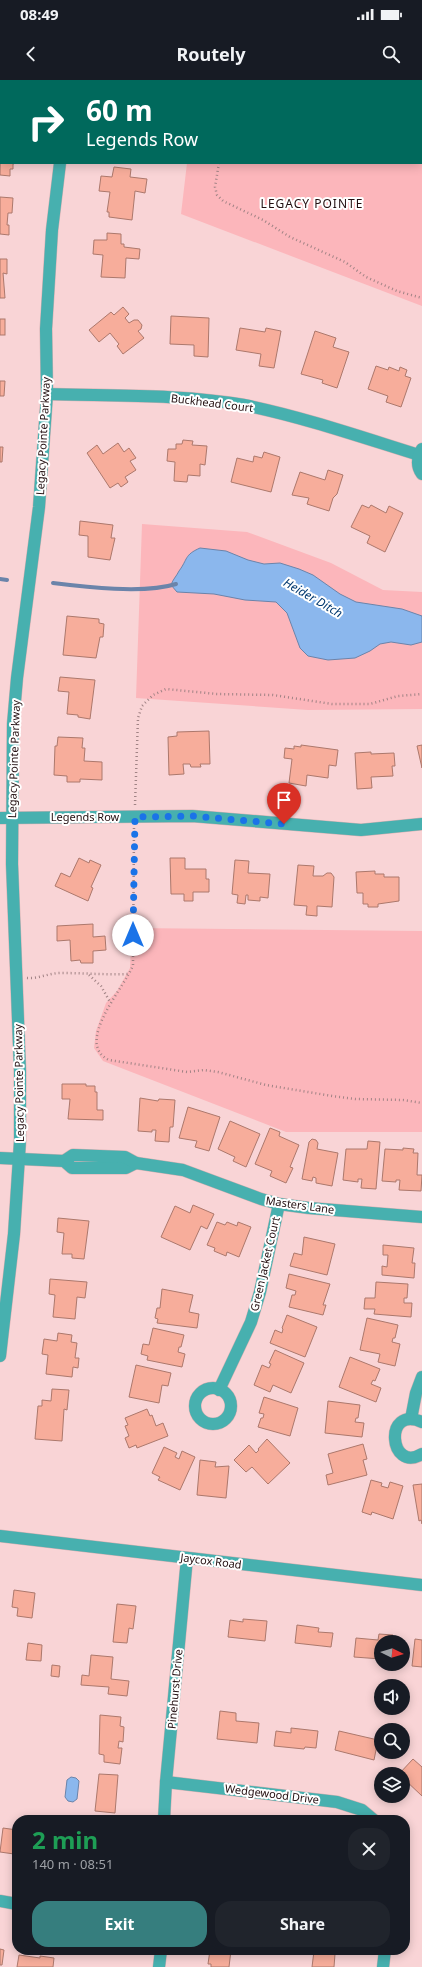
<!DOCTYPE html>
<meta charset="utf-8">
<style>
:root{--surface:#171b24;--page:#20242c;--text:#f1f3f6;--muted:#9ea1a6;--accent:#367e7e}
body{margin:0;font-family:"Noto Sans",sans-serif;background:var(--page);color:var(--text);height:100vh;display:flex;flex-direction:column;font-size:15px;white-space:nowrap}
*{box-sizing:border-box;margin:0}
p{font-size:13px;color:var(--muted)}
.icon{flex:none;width:22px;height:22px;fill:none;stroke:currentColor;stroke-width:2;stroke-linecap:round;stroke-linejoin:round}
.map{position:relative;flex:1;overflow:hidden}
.details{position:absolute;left:12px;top:1735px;width:398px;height:140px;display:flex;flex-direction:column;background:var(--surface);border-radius:16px;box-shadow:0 2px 10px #0003}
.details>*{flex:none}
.top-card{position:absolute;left:0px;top:0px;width:422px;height:84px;box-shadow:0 2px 10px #0003;background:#00695c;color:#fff;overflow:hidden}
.needle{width:26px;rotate:95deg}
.fabs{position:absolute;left:374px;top:1555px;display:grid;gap:8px}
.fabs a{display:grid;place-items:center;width:36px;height:36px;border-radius:50%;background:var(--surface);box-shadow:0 2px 10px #0003;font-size:20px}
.pin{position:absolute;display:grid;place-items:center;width:34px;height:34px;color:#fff;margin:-41px -17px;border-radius:50% 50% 50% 0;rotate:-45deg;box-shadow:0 0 4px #0007}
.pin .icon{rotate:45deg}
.me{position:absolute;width:44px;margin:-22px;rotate:0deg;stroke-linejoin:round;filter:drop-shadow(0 0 3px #0008)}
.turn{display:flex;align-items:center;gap:14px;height:84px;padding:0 20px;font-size:18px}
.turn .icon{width:52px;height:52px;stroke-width:2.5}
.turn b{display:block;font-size:28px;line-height:34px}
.round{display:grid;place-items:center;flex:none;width:42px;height:42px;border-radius:16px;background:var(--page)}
.head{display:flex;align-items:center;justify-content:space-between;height:68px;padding:0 20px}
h1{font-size:24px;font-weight:700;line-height:30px;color:#1e9e55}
.button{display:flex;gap:8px;margin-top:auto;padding:8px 20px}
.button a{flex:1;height:46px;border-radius:16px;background:var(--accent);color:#fff;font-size:16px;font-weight:700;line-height:46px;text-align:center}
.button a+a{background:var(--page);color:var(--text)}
.status{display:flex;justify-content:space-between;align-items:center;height:28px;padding:0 20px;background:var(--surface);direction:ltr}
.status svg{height:11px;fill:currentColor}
header{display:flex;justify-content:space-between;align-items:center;height:52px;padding:0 20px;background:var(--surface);font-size:18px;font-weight:700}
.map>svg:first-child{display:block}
</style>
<div class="status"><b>08:49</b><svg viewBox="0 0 49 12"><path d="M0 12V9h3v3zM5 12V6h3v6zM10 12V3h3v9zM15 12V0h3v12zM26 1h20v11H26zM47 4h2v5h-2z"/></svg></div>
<header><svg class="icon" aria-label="back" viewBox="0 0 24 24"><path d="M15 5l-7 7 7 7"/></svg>Routely<svg class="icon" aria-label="search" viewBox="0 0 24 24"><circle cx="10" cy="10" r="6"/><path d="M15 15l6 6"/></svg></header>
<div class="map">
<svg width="422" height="1887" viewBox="0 0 422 1887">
<rect width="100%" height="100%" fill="#f9d4d6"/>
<g fill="#fcb6bb">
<polygon points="91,0 422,0 422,226 181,134 187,83 421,83 421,1"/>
<polygon points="142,444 247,452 331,483 383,510 422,512 422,629 308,630 136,618"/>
<polygon points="132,848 422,851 422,1052 286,1052 103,981 94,968 96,951 106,923 117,911 130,888"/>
</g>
<g fill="#8bb7ed" stroke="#6b84aa">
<path d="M200,468L226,471L248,480L264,484L280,483L299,489L313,495L340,514L356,522L402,529L422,536V562L411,565L391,562L380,564L370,571L355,578L328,580L308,576L300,568L287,533L276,522L245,520L214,514L177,512L171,505C173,499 176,497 179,491C188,479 184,475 200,468Z"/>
<polygon points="71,1697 76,1698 79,1701 77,1719 73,1722 68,1721 65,1717 67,1700"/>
</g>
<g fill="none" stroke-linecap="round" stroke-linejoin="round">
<g stroke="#6b84aa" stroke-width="4">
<polyline points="0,499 7,500"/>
<path d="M53,503C85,507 144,514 176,504"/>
</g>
</g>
<g fill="#f7ad9b" stroke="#ac786c">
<polygon points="0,0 30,0 1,1 1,33"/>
<polygon points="1,56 1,83 16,83 13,84 13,89 10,89 10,96 0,95"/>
<polygon points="114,87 131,89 130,97 147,99 145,113 135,111 132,140 109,137 109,132 107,132 110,112 99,111 101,96 112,97"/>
<polygon points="0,117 13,118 12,133 8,133 7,145 9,145 9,155 0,154"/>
<polygon points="107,153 121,154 121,164 124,164 124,167 140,169 139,179 126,178 125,198 101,197 103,175 93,174 94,160 107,160"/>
<polygon points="0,179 7,179 7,194 3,193 5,218 0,218"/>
<polygon points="123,227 129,234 125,238 129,243 134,240 138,240 142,245 141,249 138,251 144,258 123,274 117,266 119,264 110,253 99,262 89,250 111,232 114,235"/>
<polygon points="171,236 209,238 208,277 194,276 194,265 170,264"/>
<rect x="0" y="239" width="5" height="16"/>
<polygon points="240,248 265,252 266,248 281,251 274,288 259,286 261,274 236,270"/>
<polygon points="315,251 336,258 333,267 349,272 337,308 322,303 323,300 301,294"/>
<polygon points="376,286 388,290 389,287 399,291 400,287 407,290 405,296 411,298 401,327 386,322 388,316 368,309"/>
<polygon points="0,301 5,301 4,316 0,316"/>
<polygon points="183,360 193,361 192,365 207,366 205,385 200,384 200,396 188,395 187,402 174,401 175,382 167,381 168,369 176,369 176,364 182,364"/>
<polygon points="118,363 124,372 129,368 136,378 130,381 136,390 125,397 128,402 121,407 118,403 110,408 87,373 97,365 103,374"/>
<polygon points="0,367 3,367 2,382 0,382"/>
<polygon points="264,372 280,377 271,412 231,402 237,378 253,382 254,376 262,378"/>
<polygon points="328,390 343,395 337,414 333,418 329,431 307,424 309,418 292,415 300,392 325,400"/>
<polygon points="362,425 369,428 371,425 386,433 389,426 403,433 385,472 367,463 370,456 351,447"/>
<polygon points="80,441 113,445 111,458 115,458 110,480 88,477 88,456 79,455"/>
<polygon points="67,536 99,539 99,543 104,544 103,557 100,557 96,578 63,575"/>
<polygon points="60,597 95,600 90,639 78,637 78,635 67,634 69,612 58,611"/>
<polygon points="209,651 210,684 200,684 201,687 191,687 190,684 183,684 184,694 169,695 168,657 177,656 177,652"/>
<polygon points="58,657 83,658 82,668 85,668 84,681 102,682 102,700 80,699 80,702 67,702 67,696 54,695 55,666 57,666"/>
<polygon points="301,665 338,670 336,686 329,685 328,698 307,695 306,706 289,703 292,679 284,678 285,668 294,669 294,666 301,667"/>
<polygon points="422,665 422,688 417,666"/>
<polygon points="371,672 371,674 394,673 395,686 392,686 393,696 371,697 372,708 357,709 355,673"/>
<polygon points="79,778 89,783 90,780 101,785 91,807 93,808 88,821 55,806 61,793 70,797"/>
<polygon points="170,778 185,778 185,789 206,789 206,799 209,799 209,812 193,812 193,821 184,821 184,814 171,814"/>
<polygon points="235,780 249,781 248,793 270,794 268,818 260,817 260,821 248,820 248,815 246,815 245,824 237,823 238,815 232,814"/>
<polygon points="298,785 314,786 313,796 323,796 327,793 331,793 334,797 332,827 317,826 317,836 306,835 307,826 294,825"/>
<polygon points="375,791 375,794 384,794 384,797 399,797 399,821 378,824 378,827 368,827 368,824 363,824 363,813 357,813 356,792"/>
<polygon points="93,844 93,857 105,856 106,870 93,871 93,883 81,883 80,880 71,881 70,860 57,861 57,846"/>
<polygon points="62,1004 86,1004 86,1006 95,1006 95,1012 97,1012 97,1030 103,1030 103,1040 68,1039 70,1019 62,1019"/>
<polygon points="140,1018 158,1021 159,1019 175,1020 173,1047 170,1047 169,1062 155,1061 156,1050 152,1050 152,1052 138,1051"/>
<polygon points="188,1027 220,1037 209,1071 195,1067 197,1061 179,1058"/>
<polygon points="230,1041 260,1054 246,1087 233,1081 235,1077 218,1069"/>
<polygon points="270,1048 280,1052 279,1056 299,1065 290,1087 293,1088 286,1103 270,1096 272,1091 255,1084"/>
<polygon points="312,1059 316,1060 318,1063 317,1069 338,1073 332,1106 316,1103 316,1098 313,1097 312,1101 302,1099 309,1062"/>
<polygon points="368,1061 380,1062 376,1109 361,1108 362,1099 358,1099 358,1102 343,1100 346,1069 367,1069"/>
<polygon points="403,1068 414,1069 413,1073 418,1073 417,1095 422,1095 421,1111 399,1110 400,1100 396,1100 396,1102 382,1101 385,1069 403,1070"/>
<polygon points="193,1125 214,1134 207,1149 201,1146 190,1170 161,1157 175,1126 190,1133"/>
<polygon points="58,1138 89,1141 84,1179 72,1178 72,1174 62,1174 64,1153 57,1152"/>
<polygon points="217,1142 225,1145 227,1142 237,1146 238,1142 251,1147 239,1177 227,1172 226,1176 214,1171 215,1168 207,1165"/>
<polygon points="304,1157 335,1164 327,1195 290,1186 294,1173 302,1175"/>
<polygon points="383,1165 414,1168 412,1183 415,1183 414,1198 382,1195 382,1186 387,1187 388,1175 383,1175"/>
<polygon points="289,1194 330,1204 323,1225 326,1225 323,1235 289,1227 292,1215 295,1215 296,1211 286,1208"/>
<polygon points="50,1199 87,1202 85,1218 77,1217 75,1239 53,1237 55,1215 49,1214"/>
<polygon points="376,1202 408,1204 407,1218 404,1218 404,1223 412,1223 411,1237 374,1234 375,1229 364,1229 365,1218 375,1218"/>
<polygon points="162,1209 193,1215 189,1232 199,1234 197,1248 157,1243 158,1239 155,1238 157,1228 160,1228"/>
<polygon points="287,1235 317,1247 305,1277 270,1263 275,1250 282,1253 283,1249 282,1248"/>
<polygon points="367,1238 398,1245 395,1258 393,1258 392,1262 400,1264 395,1286 378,1282 380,1274 360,1270"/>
<polygon points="153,1248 184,1255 181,1267 179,1267 178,1272 185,1274 182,1287 147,1280 148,1276 141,1274 143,1264 149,1265"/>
<polygon points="58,1253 72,1255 71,1262 77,1263 75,1278 79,1278 78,1288 73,1287 72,1297 46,1294 48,1275 42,1274 44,1259 57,1261"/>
<polygon points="275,1270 304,1283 291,1313 273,1305 270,1312 254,1305 262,1285 269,1288 271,1284 269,1283"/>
<polygon points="350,1277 380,1289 375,1301 373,1300 371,1304 381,1308 376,1322 339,1307"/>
<polygon points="136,1285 171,1293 168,1306 162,1305 159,1323 129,1317"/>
<polygon points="52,1309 69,1310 67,1330 64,1329 62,1361 35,1359 38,1326 42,1326 42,1320 51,1321"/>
<polygon points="264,1317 298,1328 290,1356 258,1347 261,1338 263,1338 264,1334 259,1333"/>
<polygon points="328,1321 360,1325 358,1338 356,1338 355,1342 364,1343 362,1357 325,1353"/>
<polygon points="147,1329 150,1336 152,1335 156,1346 163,1343 168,1356 137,1368 136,1365 129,1368 125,1358 129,1356 125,1346 128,1345 125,1338"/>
<polygon points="267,1359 290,1383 268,1404 252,1387 246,1392 234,1380 249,1365 256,1373 259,1370 258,1369"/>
<polygon points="363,1364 367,1379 363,1380 367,1395 328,1405 326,1395 333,1393 328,1374"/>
<polygon points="164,1367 177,1373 175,1377 179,1379 182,1371 195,1377 180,1410 158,1400 160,1397 152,1393"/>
<polygon points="200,1380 216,1382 215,1387 229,1386 226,1418 197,1415"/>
<polygon points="371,1400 382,1403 381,1406 388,1408 390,1402 403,1406 393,1439 372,1432 371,1435 362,1432"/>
<polygon points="422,1404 422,1444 421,1440 419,1441 413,1405"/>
<polygon points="14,1510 35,1513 32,1538 17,1536 18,1528 12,1527"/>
<polygon points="117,1524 136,1526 133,1549 129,1548 127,1563 113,1562"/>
<polygon points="243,1539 267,1541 265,1561 228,1557 230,1540 243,1542"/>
<polygon points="297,1545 319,1548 318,1552 333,1553 331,1567 295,1563"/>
<polygon points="379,1554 393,1555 392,1562 381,1562 381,1579 354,1577 356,1558 378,1560"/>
<polygon points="415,1559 422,1560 422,1587 412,1586"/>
<polygon points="28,1563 42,1565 41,1581 26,1580"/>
<polygon points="91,1575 113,1577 111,1599 129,1601 127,1616 108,1614 109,1607 81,1605 82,1595 89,1596"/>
<polygon points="52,1585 60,1586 59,1597 51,1596"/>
<polygon points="220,1631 236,1633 236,1641 259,1643 257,1663 217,1659"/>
<polygon points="100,1635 121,1637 120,1646 124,1647 123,1662 119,1661 118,1668 122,1668 120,1684 104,1682 104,1675 99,1674"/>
<polygon points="291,1648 318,1651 316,1668 305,1667 304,1669 274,1666 276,1651 291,1653"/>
<polygon points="339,1651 378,1660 374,1680 335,1670"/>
<polygon points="413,1679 422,1687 422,1716 403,1698 403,1694 399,1694"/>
<polygon points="99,1694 118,1695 115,1733 95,1731"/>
<polygon points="3,1748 17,1750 17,1771 14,1771 14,1774 0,1772"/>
<polygon points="0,1869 4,1870 2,1885 0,1885"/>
<polygon points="210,1870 231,1870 229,1887 211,1887 211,1884 208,1884"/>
<polygon points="314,1871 335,1874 334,1887 312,1887"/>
<polygon points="19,1875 40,1878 40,1876 54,1878 53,1887 17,1887"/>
</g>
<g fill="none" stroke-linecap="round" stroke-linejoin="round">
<defs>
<g id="minor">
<polyline points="72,1 72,0"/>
<path d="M47,314C110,316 183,314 244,325C303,337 361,357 419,375"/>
<path d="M422,369C417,378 416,386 422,394"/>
<polyline points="0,738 192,736 361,750 422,744"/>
<polyline points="0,1078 64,1081 72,1088 126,1088 136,1083"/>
<polyline points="64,1081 73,1075 125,1077 136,1083 183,1090 261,1119 279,1124 309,1128 422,1137"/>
<polyline points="0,1276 14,1154 20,1061 20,991 12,784 13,644 17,598 39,427 47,314 46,249 52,150 60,83"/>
<circle cx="213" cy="1326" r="18"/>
<polyline points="219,1310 251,1242 260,1212 279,1124"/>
<polyline points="411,1339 416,1313 422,1297"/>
<path d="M422,1342C383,1324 389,1394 422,1374"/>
<polyline points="166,1702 337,1722 362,1730 374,1740"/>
<polyline points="164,1740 166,1702 187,1478"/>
<polyline points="0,1821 17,1824"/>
<polyline points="159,1887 161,1870"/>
<polyline points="383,1887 385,1870"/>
</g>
<polyline id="tertiary" points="0,1456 422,1505"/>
</defs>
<use href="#minor" stroke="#d2b0b2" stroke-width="13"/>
<use href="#tertiary" stroke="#d2b0b2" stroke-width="13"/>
<g stroke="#a18385" stroke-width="2.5" stroke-dasharray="1 3" stroke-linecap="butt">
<polyline points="209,0 209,1"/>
<polyline points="219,83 215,107 217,115 223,121 263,140 290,157 345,182 366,197 397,211 422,218"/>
<polyline points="135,725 138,638 142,626 153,615 166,609 217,614 273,615 332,624 370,624 398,616 422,614"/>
<path d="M134,748L133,885C126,906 73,963 109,980L187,992L204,990L218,992L266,1005L332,1016L355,1019L403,1020L422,1023"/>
<polyline points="89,895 101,906 110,922"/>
<path d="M27,898C38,899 49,893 61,893C84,893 106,895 129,894"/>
</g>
<use href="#minor" stroke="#47b0af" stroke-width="12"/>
<use href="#tertiary" stroke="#47b0af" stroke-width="12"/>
</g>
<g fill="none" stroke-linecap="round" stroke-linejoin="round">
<polyline stroke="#1a73e8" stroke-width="7" stroke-dasharray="0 12.6" points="133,855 135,737 192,736 284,744"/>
</g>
<g text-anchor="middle" stroke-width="4" stroke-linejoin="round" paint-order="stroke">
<g font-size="11" fill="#210d0f" stroke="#fff">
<text transform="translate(212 323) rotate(7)" y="4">Buckhead Court</text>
<text transform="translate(43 356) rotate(-87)" y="4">Legacy Pointe Parkway</text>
<text transform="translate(14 679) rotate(-88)" y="4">Legacy Pointe Parkway</text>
<text x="85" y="741">Legends Row</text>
<text transform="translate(19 1003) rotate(-91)" y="4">Legacy Pointe Parkway</text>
<text transform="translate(300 1125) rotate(8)" y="4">Masters Lane</text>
<text transform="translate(265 1184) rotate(-77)" y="4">Green Jacket Court</text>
<text transform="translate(211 1481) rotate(7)" y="4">Jaycox Road</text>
<text transform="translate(175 1609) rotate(-85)" y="4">Pinehurst Drive</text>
<text transform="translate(272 1714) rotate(7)" y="4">Wedgewood Drive</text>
</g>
<g font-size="12" letter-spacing="1" fill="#210d0f" stroke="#fff">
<text x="312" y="128">LEGACY POINTE</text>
</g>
<g font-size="12" font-style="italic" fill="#01386f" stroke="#fff">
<text transform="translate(313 518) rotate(30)" y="4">Heider Ditch</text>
</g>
</g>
</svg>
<div class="fabs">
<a><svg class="needle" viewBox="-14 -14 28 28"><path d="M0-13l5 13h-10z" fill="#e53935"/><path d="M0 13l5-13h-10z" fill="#9ea1a6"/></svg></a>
<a><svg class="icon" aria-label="sound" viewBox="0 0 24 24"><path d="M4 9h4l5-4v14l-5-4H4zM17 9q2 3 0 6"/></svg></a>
<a><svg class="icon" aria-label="search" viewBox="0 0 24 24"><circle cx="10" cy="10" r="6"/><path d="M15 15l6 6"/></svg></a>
<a><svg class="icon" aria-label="layers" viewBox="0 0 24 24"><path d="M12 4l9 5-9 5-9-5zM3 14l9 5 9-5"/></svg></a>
</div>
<div class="pin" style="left:284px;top:744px;background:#d93025"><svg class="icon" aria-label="arrive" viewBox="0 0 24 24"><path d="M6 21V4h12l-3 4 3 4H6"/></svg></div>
<svg class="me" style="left:133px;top:855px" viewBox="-20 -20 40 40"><circle r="19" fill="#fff"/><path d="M0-13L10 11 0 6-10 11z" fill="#1a73e8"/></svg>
<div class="top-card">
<div class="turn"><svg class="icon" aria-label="right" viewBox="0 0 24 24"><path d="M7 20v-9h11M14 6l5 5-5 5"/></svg><div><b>60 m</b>Legends Row</div></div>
</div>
<section class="details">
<div class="head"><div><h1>2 min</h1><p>140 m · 08:51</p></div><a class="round"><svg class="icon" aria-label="close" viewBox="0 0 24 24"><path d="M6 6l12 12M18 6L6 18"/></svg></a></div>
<div class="button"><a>Exit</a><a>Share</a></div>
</section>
</div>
